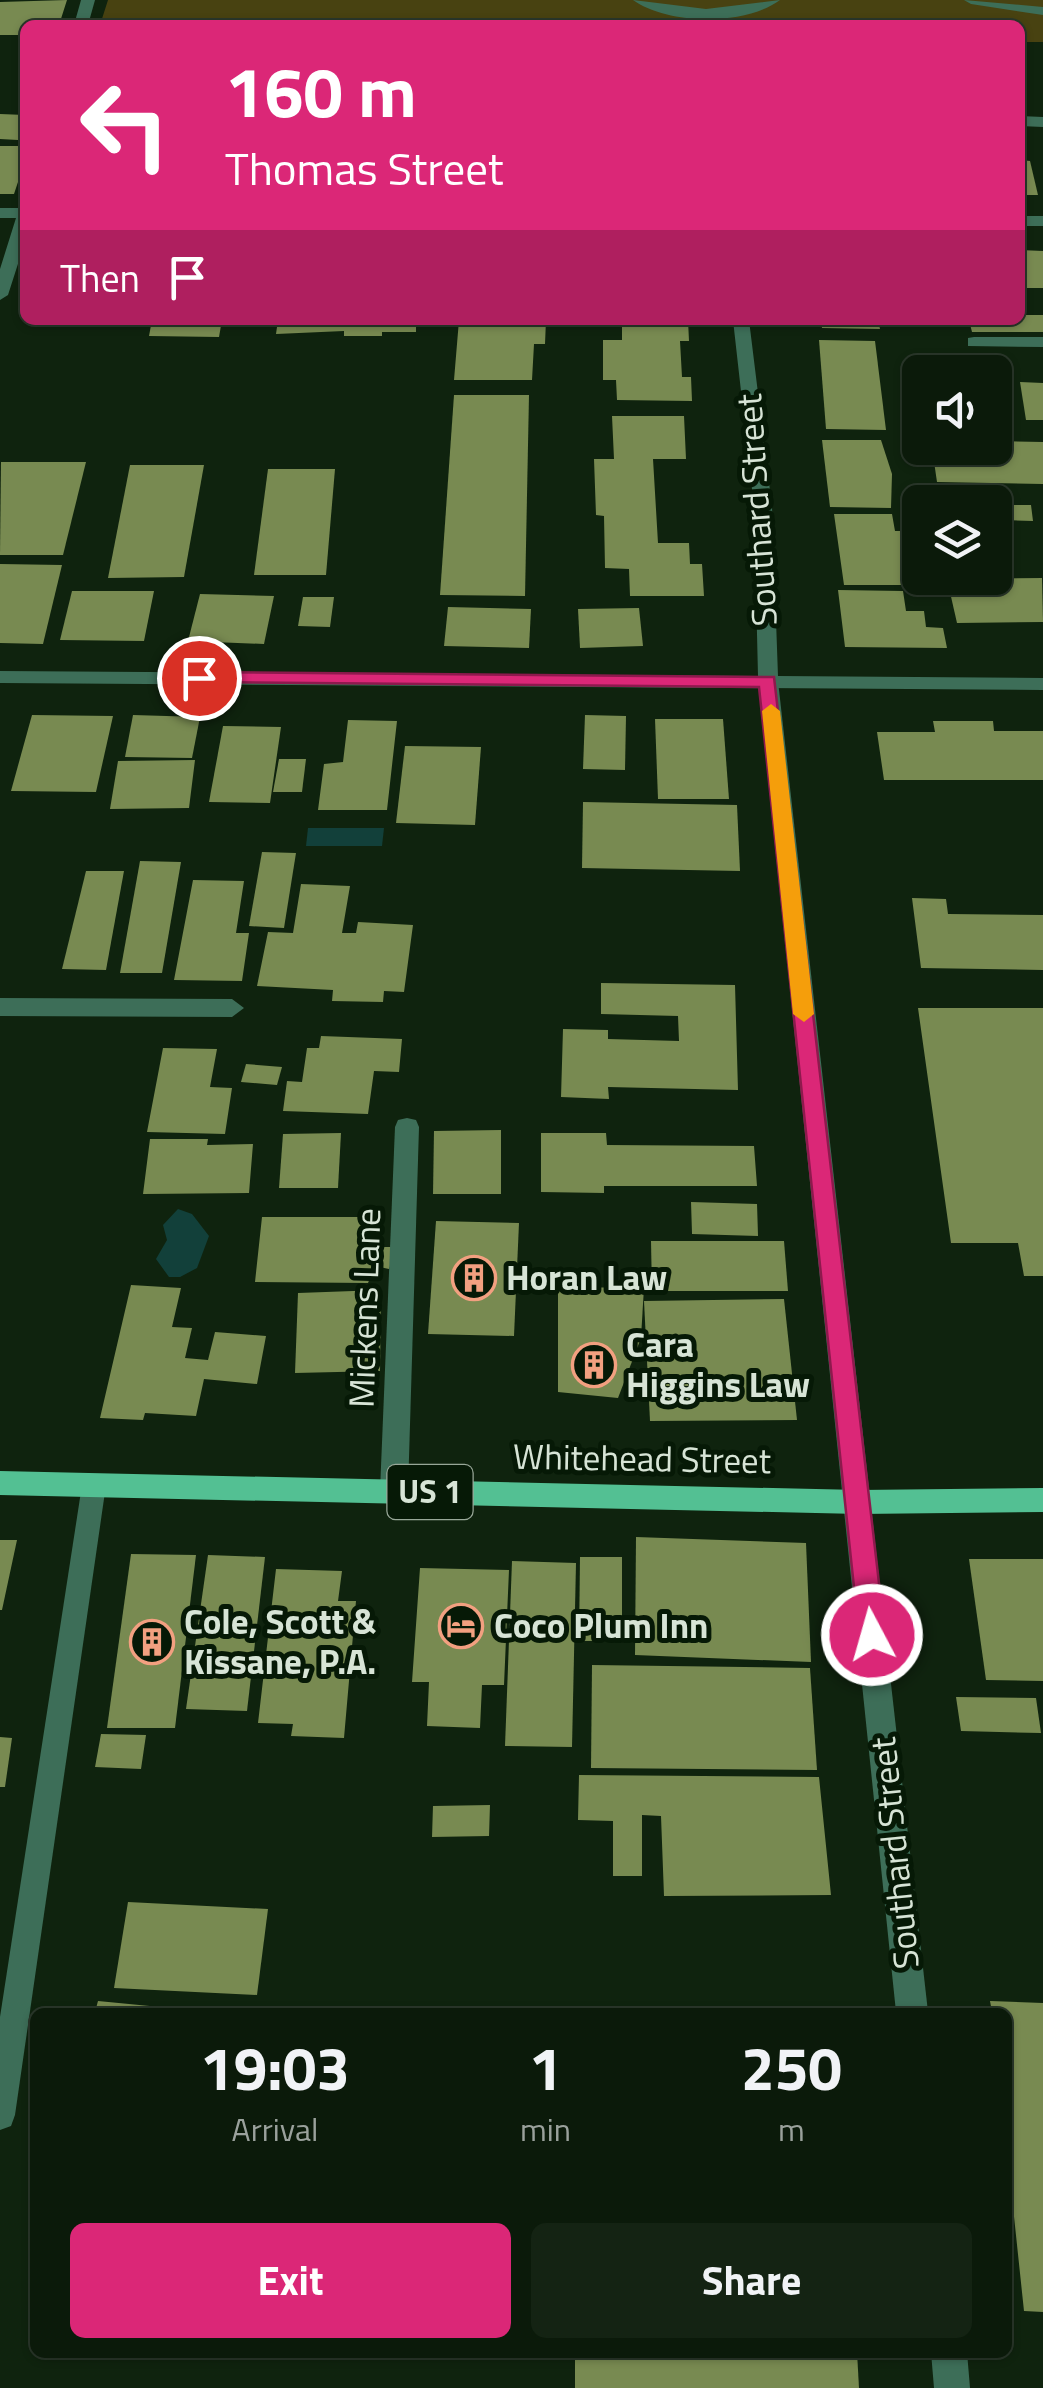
<!DOCTYPE html>
<style>
:root{--surface:#0b1a0a;--page:#142313;--text:#f1f3f6;--muted:#9aa19c;--line:#2b382b;--accent:#db2777}
body{margin:0;font-family:"Titillium Web",sans-serif;background:var(--page);color:var(--text);height:100vh;display:flex;flex-direction:column;font-size:38px;white-space:nowrap}
*{box-sizing:border-box;margin:0}
p{font-size:32px;color:var(--muted)}
.icon{flex:none;width:55px;height:55px;fill:none;stroke:currentColor;stroke-width:2;stroke-linecap:round;stroke-linejoin:round}
.map{position:relative;flex:1;overflow:hidden}
.details{position:absolute;left:30px;top:2008px;width:982px;height:350px;display:flex;flex-direction:column;background:var(--surface);border-radius:15px;box-shadow:0 2px 8px #0004,0 0 0 2px var(--line)}
.details>*{flex:none}
.top-card{position:absolute;left:20px;top:20px;width:1005px;height:305px;border-radius:15px;box-shadow:0 2px 8px #0004,0 0 0 2px var(--line);background:#db2777;color:#fff;overflow:hidden}
.fabs{position:absolute;left:902px;top:355px;display:grid;gap:20px}
.fabs a{display:grid;place-items:center;width:110px;height:110px;border-radius:15px;background:var(--surface);box-shadow:0 2px 8px #0004,0 0 0 2px var(--line);font-size:50px}
.pin{position:absolute;display:grid;place-items:center;width:85px;height:85px;color:#fff;margin:-42px;border:5px solid #fff;border-radius:50%;box-shadow:0 2px 10px #0007}
.me{position:absolute;width:110px;margin:-55px;rotate:354deg;stroke-linejoin:round;filter:drop-shadow(0 0 8px #0008)}
.turn{display:flex;align-items:center;gap:35px;height:210px;padding:0 40px;font-size:45px}
.turn .icon{width:130px;height:130px;stroke-width:2.5}
.turn b{display:block;font-size:70px;line-height:85px}
.then{display:flex;align-items:center;height:95px;padding:0 40px;background:#0003;gap:20px;font-size:38px}
.eta{display:flex;justify-content:space-evenly;align-items:center;height:170px;text-align:center}
.eta b{font-size:60px;font-weight:700;line-height:70px}
.action{display:flex;gap:20px;margin-top:auto;padding:20px 40px}
.action a{flex:1;height:115px;border-radius:15px;background:var(--accent);color:#fff;font-size:40px;font-weight:700;line-height:115px;text-align:center}
.action a+a{background:var(--page);color:var(--text)}
.map>svg:first-child{display:block}
</style>
<div class="map">
<svg width="1043" height="2388" viewBox="0 0 1043 2388">
<rect width="100%" height="100%" fill="#0f230e"/>
<polygon fill="#484211" points="108,0 1043,0 1043,42 1020,42 1020,25 100,25"/>
<g fill="#12403a">
<polygon points="308,828 384,828 382,846 306,846"/>
<polygon points="178,1209 192,1214 209,1236 197,1268 180,1277 169,1277 156,1259 167,1240 163,1225"/>
</g>
<g fill="#788a51">
<polygon points="67,0 59,25 25,25 25,35 0,35 0,2"/>
<polygon points="0,114 25,115 18,140 0,139"/>
<polygon points="0,146 25,146 25,161 14,194 0,194"/>
<polygon points="1020,160 1030,161 1038,195 1020,195"/>
<polygon points="1020,250 1043,251 1043,288 1020,288"/>
<polygon points="1020,315 1043,315 1043,332 972,332 969,320 1020,320"/>
<polygon points="152,320 222,320 219,337 149,336"/>
<polygon points="278,320 416,320 416,332 382,332 382,336 344,336 344,331 276,334"/>
<polygon points="459,320 546,320 545,344 534,344 532,380 454,380"/>
<polygon points="622,320 688,320 689,341 680,341 682,377 691,377 692,401 617,400 616,380 603,380 603,340 622,340"/>
<polygon points="821,320 878,320 880,329 822,328"/>
<polygon points="819,340 875,341 886,430 826,429"/>
<polygon points="1020,382 1043,383 1043,420 1026,420"/>
<polygon points="454,395 529,395 525,596 440,595"/>
<polygon points="612,416 684,416 686,459 653,459 658,543 689,543 690,564 702,564 704,596 630,596 629,569 605,568 604,516 596,515 594,459 614,459"/>
<polygon points="822,440 881,440 892,474 891,508 830,507"/>
<polygon points="995,441 1043,442 1043,484 937,482 932,448 995,448"/>
<polygon points="1,462 86,462 63,555 0,555"/>
<polygon points="130,465 204,465 184,577 108,578"/>
<polygon points="268,469 335,469 326,575 254,575"/>
<polygon points="1004,505 1031,505 1033,521 1005,520"/>
<polygon points="834,514 892,514 895,531 902,531 904,585 844,585"/>
<polygon points="0,564 62,565 43,644 0,643"/>
<polygon points="1042,578 1043,622 957,623 947,579"/>
<polygon points="838,590 903,591 906,611 924,611 926,627 943,628 947,648 845,647"/>
<polygon points="72,591 154,591 144,641 60,640"/>
<polygon points="200,594 274,596 264,644 188,641"/>
<polygon points="303,597 334,597 330,627 298,626"/>
<polygon points="448,607 531,609 529,648 444,646"/>
<polygon points="639,608 643,646 580,648 578,609"/>
<polygon points="32,715 113,716 96,792 11,791"/>
<polygon points="133,715 200,717 192,758 125,757"/>
<polygon points="585,715 626,716 625,770 583,769"/>
<polygon points="655,719 723,719 729,799 658,799"/>
<polygon points="348,720 397,721 387,810 318,810 324,764 343,762"/>
<polygon points="933,721 993,721 994,731 1043,731 1043,780 884,780 877,732 935,732"/>
<polygon points="223,726 281,727 270,803 209,802"/>
<polygon points="405,746 481,747 475,825 396,823"/>
<polygon points="279,759 306,759 302,792 273,792"/>
<polygon points="195,760 189,808 110,809 118,761"/>
<polygon points="583,802 737,805 740,871 582,868"/>
<polygon points="262,852 296,853 284,928 249,926"/>
<polygon points="140,861 181,862 162,973 120,973"/>
<polygon points="86,871 124,871 106,970 62,969"/>
<polygon points="193,880 244,881 236,933 249,933 242,981 174,980"/>
<polygon points="301,884 350,886 342,933 356,933 358,922 413,925 404,992 384,991 383,1002 332,1001 333,990 257,986 268,932 293,933"/>
<polygon points="912,898 946,899 948,914 1043,915 1043,970 921,968"/>
<polygon points="601,983 735,985 738,1090 608,1087 609,1099 561,1097 563,1029 608,1030 608,1039 679,1041 678,1016 601,1014"/>
<polygon points="918,1008 1043,1008 1043,1276 1024,1276 1018,1243 951,1243"/>
<polygon points="321,1036 402,1039 399,1072 374,1071 368,1114 283,1111 287,1081 302,1082 307,1048 319,1048"/>
<polygon points="163,1048 217,1049 210,1087 232,1088 225,1134 147,1132"/>
<polygon points="246,1064 282,1067 277,1085 241,1082"/>
<polygon points="501,1130 501,1194 433,1194 434,1131"/>
<polygon points="341,1133 338,1188 279,1188 283,1134"/>
<polygon points="541,1133 606,1133 607,1145 754,1146 757,1186 604,1186 604,1193 541,1192"/>
<polygon points="150,1139 208,1139 207,1145 253,1144 249,1193 143,1194"/>
<polygon points="691,1202 757,1204 758,1236 692,1234"/>
<polygon points="262,1217 375,1217 373,1247 397,1247 389,1269 375,1266 368,1283 255,1282"/>
<polygon points="436,1221 519,1223 514,1336 428,1334"/>
<polygon points="651,1241 784,1241 788,1291 652,1291"/>
<polygon points="131,1285 181,1288 172,1327 192,1328 185,1358 208,1360 215,1332 266,1336 257,1384 204,1379 196,1416 145,1413 143,1420 100,1418"/>
<polygon points="644,1287 641,1338 618,1398 558,1392 558,1288"/>
<polygon points="381,1290 380,1371 295,1373 298,1293"/>
<polygon points="784,1299 797,1420 650,1421 644,1301"/>
<polygon points="636,1537 806,1543 811,1662 635,1655"/>
<polygon points="0,1540 17,1540 2,1610 0,1610"/>
<polygon points="131,1554 196,1555 175,1728 107,1728"/>
<polygon points="208,1555 265,1557 247,1711 186,1709"/>
<polygon points="580,1557 622,1557 622,1641 579,1641"/>
<polygon points="969,1559 1043,1559 1043,1681 986,1680"/>
<polygon points="512,1561 576,1563 572,1747 505,1746"/>
<polygon points="420,1568 509,1570 504,1685 482,1685 480,1728 427,1726 429,1682 412,1682"/>
<polygon points="276,1569 342,1571 338,1601 356,1601 344,1738 291,1736 293,1724 258,1723"/>
<polygon points="592,1665 810,1668 817,1770 591,1768"/>
<polygon points="956,1697 1036,1698 1041,1733 961,1731"/>
<polygon points="101,1734 146,1735 141,1769 95,1767"/>
<polygon points="0,1737 12,1738 5,1787 0,1787"/>
<polygon points="579,1775 819,1777 831,1895 664,1896 661,1816 642,1815 642,1876 613,1876 613,1821 578,1820"/>
<polygon points="490,1805 489,1836 432,1837 433,1806"/>
<polygon points="128,1902 268,1909 257,1995 114,1988"/>
<polygon points="98,2001 191,2010 191,2012 95,2012"/>
<polygon points="990,2001 1043,2003 1043,2312 1024,2311 1008,2160 1008,2012 992,2012"/>
<polygon points="575,2352 857,2352 859,2388 575,2388"/>
</g>
<g fill="none" stroke-linecap="round" stroke-linejoin="round">
<polygon fill="#3d6e58" fill-rule="evenodd" points="94,1474 103,1477 106,1485 15,2115 11,2126 0,2130 0,2017 82,1485 85,1477"/>
<g fill="#3d6e58" fill-rule="evenodd">
<polygon points="81,0 95,0 88,25 74,25"/>
<polygon points="964,0 1043,7 1043,15 971,4"/>
<polygon points="1020,116 1043,117 1043,127 1020,126"/>
<polygon points="0,208 25,208 25,242 8,295 0,300 0,269 16,218 0,218"/>
<rect x="1020" y="216" width="23" height="10"/>
<polygon points="733,320 749,320 772,507 778,676 1043,678 1043,690 0,683 0,671 758,676 754,507"/>
<polygon points="974,337 1043,337 1043,347 968,346 968,338"/>
<polygon points="0,998 232,999 244,1008 232,1017 0,1016"/>
<polygon points="407,1118 416,1120 419,1127 408,1491 404,1500 394,1503 384,1500 380,1491 395,1127 398,1120"/>
</g>
<g fill="#3d6e58" fill-rule="evenodd">
<path d="M633,0L706,9L780,0C745,26 668,25 633,0Z"/>
<polygon points="768,675 778,681 928,2012 896,2012 758,681"/>
<polygon points="931,2352 967,2352 970,2388 934,2388"/>
</g>
<polygon fill="#53c093" fill-rule="evenodd" points="0,1471 859,1490 1043,1488 1043,1512 859,1514 0,1495"/>
</g>
<polygon fill="#db2777" stroke="#8e194d" stroke-width="2.5" points="199,672 774,677 885,1635 882,1644 872,1647 863,1644 859,1635 759,687 193,682 190,678"/>
<polygon fill="#f59e0b" points="771,704 780,711 814,1014 804,1022 793,1014 762,711"/>
<defs>
<symbol id="building-ring" viewBox="-11 -11 22 22"><circle r="9.5" fill="#061906" stroke="#f2a080" stroke-width="1.5"/><path d="M-4-6H4V6H1V3H-1V6H-4ZM-2.5-4.3h1.7v1.8h-1.7ZM.8-4.3h1.7v1.8H.8ZM-2.5-1h1.7V.8h-1.7ZM.8-1h1.7V.8H.8Z" fill="#f2a080"/></symbol>
<symbol id="hotel-ring" viewBox="-11 -11 22 22"><circle r="9.5" fill="#061906" stroke="#f2a080" stroke-width="1.5"/><path d="M-6-4.5h1.5V1H6V5H4.5V3h-9V5H-6ZM-4 0a1.8 1.8 0 1 1 3.6 0ZM.5 0V-2.5h3Q6-2.5 6 0Z" fill="#f2a080"/></symbol>
</defs>
<g fill-rule="evenodd">
<use href="#building-ring" x="449" y="1253" width="50" height="50"/>
<use href="#building-ring" x="569" y="1340" width="50" height="50"/>
<use href="#hotel-ring" x="436" y="1601" width="50" height="50"/>
<use href="#building-ring" x="127" y="1617" width="50" height="50"/>
</g>
<g text-anchor="middle" stroke-width="10" stroke-linejoin="round" paint-order="stroke">
<rect fill="#061906" stroke="#98a798" stroke-width="2.5" x="387.5" y="1465" width="85" height="54" rx="8"/>
<g font-size="32" font-weight="bold" fill="#d7e4d6">
<text x="430" y="1503">US 1</text>
</g>
<g font-size="35" fill="#d7e4d6" stroke="#061906">
<text transform="translate(757 510) rotate(-94)" y="12">Southard Street</text>
<text transform="translate(365 1308) rotate(-88)" y="12">Mickens Lane</text>
<text transform="translate(642 1459) rotate(1)" y="12">Whitehead Street</text>
<text transform="translate(895 1853) rotate(-96)" y="12">Southard Street</text>
</g>
<g font-size="35" font-weight="bold" fill="#d7e4d6" stroke="#061906" text-anchor="start">
<text x="506" y="1290">Horan Law</text>
<text x="626" y="1357">Cara<tspan x="626" dy="40">Higgins Law</tspan></text>
<text x="184" y="1634">Cole, Scott &amp;<tspan x="184" dy="40">Kissane, P.A.</tspan></text>
<text x="494" y="1638">Coco Plum Inn</text>
</g>
</g>
</svg>
<div class="fabs">
<a><svg class="icon" aria-label="sound" viewBox="0 0 24 24"><path d="M4 9h4l5-4v14l-5-4H4zM17 9q2 3 0 6"/></svg></a>
<a><svg class="icon" aria-label="layers" viewBox="0 0 24 24"><path d="M12 4l9 5-9 5-9-5zM3 14l9 5 9-5"/></svg></a>
</div>
<div class="pin" style="left:199px;top:678px;background:#d93025"><svg class="icon" aria-label="arrive" viewBox="0 0 24 24"><path d="M6 21V4h12l-3 4 3 4H6"/></svg></div>
<svg class="me" style="left:872px;top:1635px" viewBox="-20 -20 40 40"><circle r="17" fill="#db2777" stroke="#fff" stroke-width="3"/><path d="M0-11L8 9 0 5-8 9z" fill="#fff"/></svg>
<div class="top-card">
<div class="turn"><svg class="icon" aria-label="left" viewBox="0 0 24 24"><path d="M17 20v-9H6M10 6l-5 5 5 5"/></svg><div><b>160 m</b>Thomas Street</div></div>
<div class="then">Then<svg class="icon" aria-label="arrive" viewBox="0 0 24 24"><path d="M6 21V4h12l-3 4 3 4H6"/></svg></div>
</div>
<section class="details">
<div class="eta">
<div><b>19:03</b><p>Arrival</p></div>
<div><b>1</b><p>min</p></div>
<div><b>250</b><p>m</p></div>
</div>
<div class="action"><a>Exit</a><a>Share</a></div>
</section>
</div>
